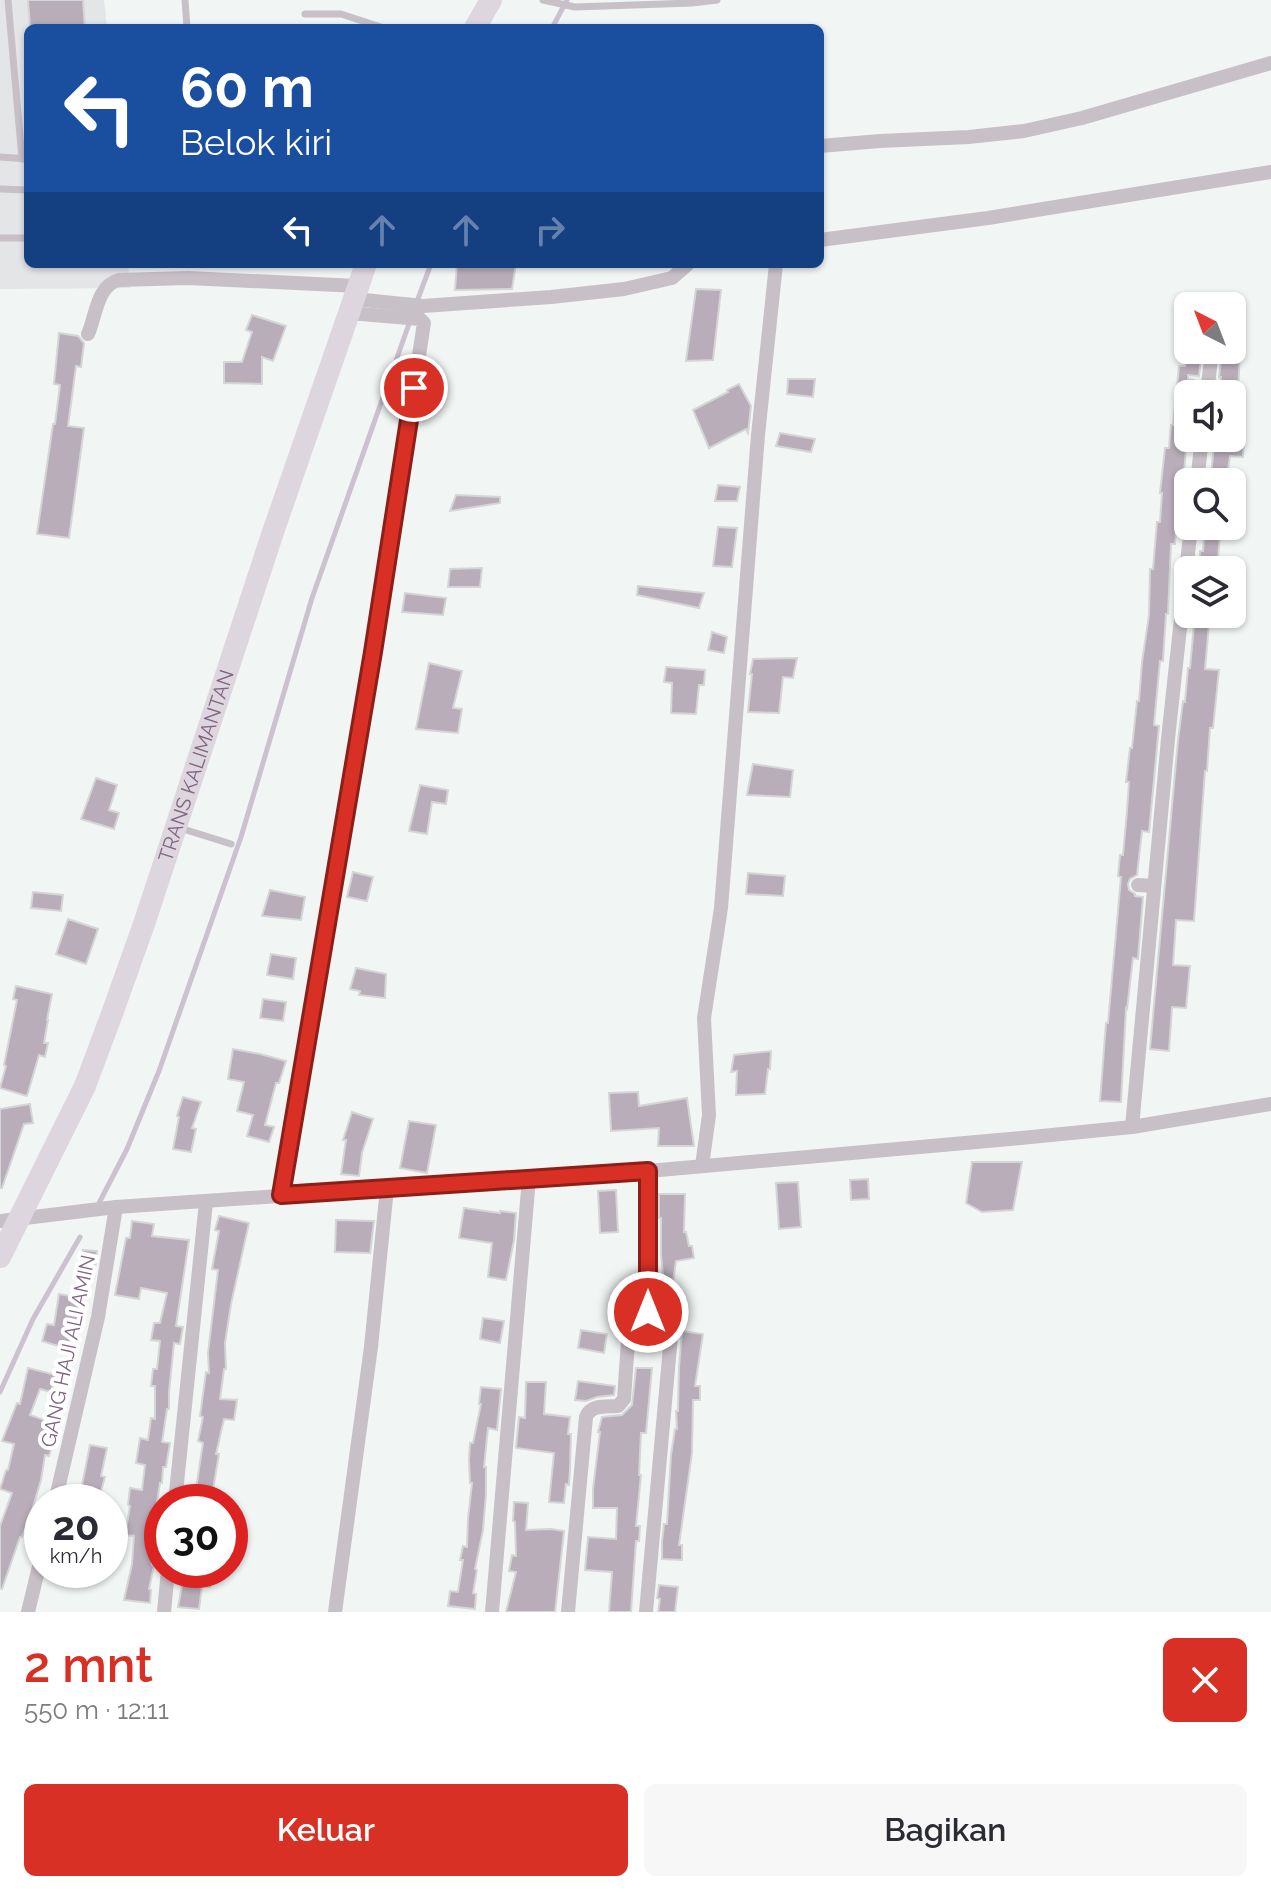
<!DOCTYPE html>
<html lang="id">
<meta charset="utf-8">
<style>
:root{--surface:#fff;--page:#f7f7f7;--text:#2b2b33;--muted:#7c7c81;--accent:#d93025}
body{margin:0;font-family:Raleway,sans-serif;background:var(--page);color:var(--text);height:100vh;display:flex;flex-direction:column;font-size:30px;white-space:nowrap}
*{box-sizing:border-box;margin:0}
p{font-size:26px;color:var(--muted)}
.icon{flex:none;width:44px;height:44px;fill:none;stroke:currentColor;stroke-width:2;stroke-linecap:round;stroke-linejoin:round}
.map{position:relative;height:1612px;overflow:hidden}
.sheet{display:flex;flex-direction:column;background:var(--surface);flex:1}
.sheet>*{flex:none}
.top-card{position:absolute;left:24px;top:24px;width:800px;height:244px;border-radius:12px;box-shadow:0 2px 6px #0004;background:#1a4fa0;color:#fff;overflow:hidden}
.needle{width:52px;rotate:318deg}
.controls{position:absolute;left:1174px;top:292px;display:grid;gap:16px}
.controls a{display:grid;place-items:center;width:72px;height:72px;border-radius:12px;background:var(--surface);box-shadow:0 2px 6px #0004;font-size:40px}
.speed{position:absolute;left:24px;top:1484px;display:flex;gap:16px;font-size:40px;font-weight:700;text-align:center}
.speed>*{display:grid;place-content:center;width:104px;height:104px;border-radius:50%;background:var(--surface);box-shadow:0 2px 6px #0004;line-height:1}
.speed small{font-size:20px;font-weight:400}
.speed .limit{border:12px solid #d22;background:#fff;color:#111}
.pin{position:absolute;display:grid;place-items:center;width:68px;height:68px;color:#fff;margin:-34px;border:4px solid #fff;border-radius:50%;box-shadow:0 2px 8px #0007}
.me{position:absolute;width:88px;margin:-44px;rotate:0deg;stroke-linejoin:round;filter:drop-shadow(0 0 6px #0008)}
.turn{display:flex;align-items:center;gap:28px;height:168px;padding:0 24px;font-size:36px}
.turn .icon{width:104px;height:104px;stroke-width:2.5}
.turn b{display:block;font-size:56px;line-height:68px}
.lanes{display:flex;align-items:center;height:76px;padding:0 24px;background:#0003;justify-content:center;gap:40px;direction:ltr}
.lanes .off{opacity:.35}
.round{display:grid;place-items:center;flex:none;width:84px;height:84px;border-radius:12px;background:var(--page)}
.headline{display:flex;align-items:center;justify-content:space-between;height:136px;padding:0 24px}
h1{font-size:48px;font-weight:600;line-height:60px;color:var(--accent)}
.action{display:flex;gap:16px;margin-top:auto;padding:16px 24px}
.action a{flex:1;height:92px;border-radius:12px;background:var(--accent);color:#fff;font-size:32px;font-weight:600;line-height:92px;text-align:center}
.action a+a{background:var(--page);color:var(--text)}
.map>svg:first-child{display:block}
</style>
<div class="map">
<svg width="1271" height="1612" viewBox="0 0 1271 1612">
<rect width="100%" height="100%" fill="#f1f5f3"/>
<polygon fill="#e4e5e6" points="0,0 104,0 107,28 28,28 28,264 128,264 130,288 0,289"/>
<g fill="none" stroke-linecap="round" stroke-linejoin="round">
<g stroke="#ccc2cf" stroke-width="5">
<polyline points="552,28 567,0"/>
<polyline points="416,304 431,264"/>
<polyline points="98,1205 127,1149 159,1071 241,837 312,598 410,321"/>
<polyline points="0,1392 33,1319 80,1237"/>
</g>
</g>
<g fill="#b8adb9" stroke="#d4d6d5" stroke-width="2">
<polygon points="28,0 83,0 85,28 30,28"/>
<polygon points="457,264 516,264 512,289 455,290"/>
<polygon points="696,289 721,290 713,360 686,361"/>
<polygon points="252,315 286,326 273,361 262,357 262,384 224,383 224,362 242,362 252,332 246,330"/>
<polygon points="59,333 78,336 84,343 81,367 76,366 68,426 84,428 69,538 37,534 53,424 55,424 60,385 54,384"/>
<polygon points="1186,350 1202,350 1199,376 1188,375 1188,379 1194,380 1193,394 1188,394 1184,449 1186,449 1184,474 1180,474 1178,502 1182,502 1181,520 1177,519 1175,544 1171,544 1168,614 1166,614 1163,661 1160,661 1154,725 1159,726 1149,832 1142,831 1137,875 1130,879 1128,884 1129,890 1135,894 1135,896 1143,897 1138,959 1133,958 1127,1009 1126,1008 1121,1102 1100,1101 1106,1023 1108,1023 1121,877 1118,876 1120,855 1123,855 1127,811 1129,782 1126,782 1130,748 1132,748 1137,701 1139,701 1142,662 1149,615 1150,569 1153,569 1157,522 1160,522 1162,493 1160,493 1165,448 1169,448 1171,425 1173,425 1179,366 1185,366"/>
<polygon points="1222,350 1240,350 1238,394 1220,394 1221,377 1219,377"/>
<polygon points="788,379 815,379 813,397 787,394"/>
<polygon points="739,384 751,406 748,433 746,429 709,448 693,410 728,392 727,390"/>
<polygon points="780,433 815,439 811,452 776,446"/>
<polygon points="1215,438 1244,441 1243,457 1230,456 1226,482 1210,482"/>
<polygon points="718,485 740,487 737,501 715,501"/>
<polygon points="456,495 500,497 500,503 450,511"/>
<polygon points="1205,526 1221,526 1217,568 1199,567 1200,551 1203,551"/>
<polygon points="718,527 737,528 732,567 713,566"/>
<polygon points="482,568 480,587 448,587 450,569"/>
<polygon points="638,586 704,593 699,608 637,595"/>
<polygon points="405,593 446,598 443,615 402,612"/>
<polygon points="1195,614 1210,614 1205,669 1219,670 1213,728 1210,728 1207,771 1205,771 1194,921 1176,920 1173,965 1190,966 1186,1008 1172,1007 1169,1051 1150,1049 1178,740 1183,701 1185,702 1188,668 1190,668"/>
<polygon points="712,632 727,637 724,653 708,650"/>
<polygon points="797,658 793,678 783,677 779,713 748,712 752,674 750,674 753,659"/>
<polygon points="429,663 462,671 453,708 462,709 458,733 416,729"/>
<polygon points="666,667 705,670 704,685 699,685 696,714 671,713 672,683 664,682"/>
<polygon points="753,764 793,770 790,797 747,795"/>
<polygon points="96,778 117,785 109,810 119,813 114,829 81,819"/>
<polygon points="420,785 448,790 446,804 432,802 427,834 409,831"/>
<polygon points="353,872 373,877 367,901 347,897"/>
<polygon points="748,873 785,876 783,896 746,894"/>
<polygon points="270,890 305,897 301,920 262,916"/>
<polygon points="33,892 63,895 61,911 31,908"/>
<polygon points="68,919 98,929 86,964 56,954"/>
<polygon points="271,954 296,958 293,979 267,975"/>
<polygon points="356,968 386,974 385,998 359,995 360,991 350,989"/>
<polygon points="16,986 52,994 47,1020 48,1020 44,1043 48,1043 45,1057 39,1055 27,1096 0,1088 6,1066 4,1065 17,1000 13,999"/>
<polygon points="263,999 286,1002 283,1021 260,1018"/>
<polygon points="233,1049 260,1054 286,1061 279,1083 276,1083 265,1125 274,1127 269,1142 247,1136 253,1115 237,1111 244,1082 228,1079"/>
<polygon points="771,1051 770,1069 768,1069 765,1094 736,1095 737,1071 731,1072 734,1055"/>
<polygon points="638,1092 639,1106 687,1098 694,1146 658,1146 659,1128 611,1131 609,1093"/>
<polygon points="183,1097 201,1102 192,1128 196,1129 191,1152 173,1149 179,1117 177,1116"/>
<polygon points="30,1104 33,1123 24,1124 2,1188 0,1188 0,1109"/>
<polygon points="352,1112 373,1119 362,1153 359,1176 341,1174 346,1140 343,1140"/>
<polygon points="409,1121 436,1125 427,1173 400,1168"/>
<polygon points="972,1162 1022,1162 1013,1210 982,1212 966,1203"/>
<polygon points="868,1179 869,1199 851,1200 850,1180"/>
<polygon points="798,1182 801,1227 779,1229 776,1183"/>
<polygon points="616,1190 618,1232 600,1233 598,1191"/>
<polygon points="659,1194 685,1194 684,1232 686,1232 689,1246 692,1246 694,1258 676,1261 670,1302 658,1301 659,1275 663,1275 661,1254 661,1218 659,1218"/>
<polygon points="464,1208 500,1213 500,1211 516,1213 514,1240 506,1280 488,1277 492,1243 459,1238"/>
<polygon points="219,1216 249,1223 231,1304 225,1343 226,1369 224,1369 220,1399 237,1400 234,1420 224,1419 216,1454 219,1454 211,1502 194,1502 203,1443 198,1441 203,1417 200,1416 206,1372 209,1373 208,1353 218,1270 212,1269 219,1231 215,1230"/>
<polygon points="336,1220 374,1221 370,1253 335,1252"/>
<polygon points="132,1221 154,1224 152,1236 189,1240 176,1326 183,1327 180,1344 174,1343 169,1392 169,1409 167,1409 162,1442 170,1443 166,1467 163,1467 162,1483 160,1483 155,1515 161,1516 158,1539 154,1539 152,1565 154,1566 149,1589 151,1590 150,1603 124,1600 132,1564 134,1536 125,1535 130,1506 128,1505 130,1488 142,1490 145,1465 136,1463 140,1438 148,1440 151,1418 155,1419 155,1386 151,1386 153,1369 157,1369 160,1341 151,1340 154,1323 160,1323 167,1293 141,1288 139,1299 115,1295 126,1238 130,1238"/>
<polygon points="83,1250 97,1251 94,1279 82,1279"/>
<polygon points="59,1294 85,1299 80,1323 75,1322 68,1349 42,1341 47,1324 54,1325"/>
<polygon points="483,1318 504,1321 500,1343 480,1339"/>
<polygon points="581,1330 607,1334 604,1353 578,1348"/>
<polygon points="682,1331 703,1334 695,1386 700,1386 700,1400 693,1400 692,1453 679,1545 682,1545 682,1560 662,1559 662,1542 664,1524 667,1524 671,1455 675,1429 677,1429 676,1411 678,1411 679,1367"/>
<polygon points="28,1368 56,1375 51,1392 40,1389 30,1415 56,1424 50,1442 53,1443 49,1456 45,1455 41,1480 29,1520 22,1537 20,1537 2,1589 0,1588 0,1526 12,1493 0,1489 6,1470 8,1470 14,1444 2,1441 17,1403 20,1404"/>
<polygon points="636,1368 652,1368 646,1433 641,1433 639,1475 641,1475 636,1526 640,1526 639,1541 636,1541 631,1612 609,1612 612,1572 585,1570 588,1537 616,1539 617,1508 593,1508 593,1489 600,1432 598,1432 602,1417 622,1415 632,1405"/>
<polygon points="578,1381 615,1386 614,1395 597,1397 586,1401 575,1400"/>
<polygon points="526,1382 546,1382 544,1414 570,1417 568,1434 571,1434 570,1469 569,1485 566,1484 564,1503 549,1502 554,1453 516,1448 519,1417 525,1418"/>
<polygon points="481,1387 501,1389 497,1430 488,1428 484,1467 486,1467 486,1494 483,1530 475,1569 477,1570 473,1593 476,1594 475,1609 448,1606 450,1591 458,1592 463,1560 460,1560 463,1546 467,1547 468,1519 472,1483 470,1483 469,1459 470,1443 473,1443 481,1404 479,1404"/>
<polygon points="90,1445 107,1448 101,1476 105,1477 100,1495 81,1490"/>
<polygon points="514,1502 528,1503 526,1530 551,1529 564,1531 555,1612 506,1612 516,1572 509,1571 512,1555 516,1556 515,1522 513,1521"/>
<polygon points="185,1570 212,1570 210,1587 202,1586 199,1609 178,1607"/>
<polygon points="659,1585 678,1587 675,1612 658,1612 660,1599 657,1598"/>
</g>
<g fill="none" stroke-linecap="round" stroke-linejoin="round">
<g stroke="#c7c0c7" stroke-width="7">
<polyline points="8,0 22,159"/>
<polyline points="185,0 187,28"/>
<polyline points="543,0 575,7 692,3 717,0"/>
<polyline points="305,14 341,14 384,28"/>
<polyline points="0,157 28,159"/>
<polyline points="0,189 28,190"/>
<polyline points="0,238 28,238"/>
<polyline points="180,828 231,844"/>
</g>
<g stroke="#c7c0c7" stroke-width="14">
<polyline points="820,146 880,141 969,137 1024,131 1082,118 1271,63"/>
<polyline points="820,240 988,218 1271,172"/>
<polyline points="354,299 423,306 551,297 624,289 672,278 688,264"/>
<path d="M88,334C96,316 97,285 119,280L188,278L358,286"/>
<polyline points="1207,394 1212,350"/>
<polyline points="1197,482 1202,438"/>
<polyline points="1138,885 1154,886"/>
<polyline points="1132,1127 1168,739 1191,526"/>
<polyline points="702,1166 709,1115 704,1018 721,908 758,435 776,264"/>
<polyline points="281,1195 373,652 424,323 420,319 349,313"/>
<polyline points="0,1221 116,1207 648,1171 1010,1139 1132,1127 1271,1104"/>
<polyline points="648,1312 648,1171"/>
<polyline points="55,1502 98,1317 116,1207"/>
<polyline points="175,1502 206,1202"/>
<polyline points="28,1612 42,1554"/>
<polyline points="164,1612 168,1570"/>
<polyline points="335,1612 371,1347 387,1188"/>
<polyline points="492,1612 529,1178"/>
<path d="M568,1612L586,1417C591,1404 606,1407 618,1406L624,1399L629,1326C637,1307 662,1308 672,1325L646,1612"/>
</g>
<g stroke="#ded6de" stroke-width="22">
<polyline points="475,28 491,0"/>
<path id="s1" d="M0,1257L85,1086L113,1011L144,924L273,532L366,264"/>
</g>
</g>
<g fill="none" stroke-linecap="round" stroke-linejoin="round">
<defs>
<polyline id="route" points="414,388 373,652 281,1195 648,1171 648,1312"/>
</defs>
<use href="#route" stroke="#8d1f18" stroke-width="20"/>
<use href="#route" stroke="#d93025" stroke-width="14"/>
</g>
<g text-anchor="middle" stroke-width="8" stroke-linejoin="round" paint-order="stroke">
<g font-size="20" fill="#806481" stroke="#fff">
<text dy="7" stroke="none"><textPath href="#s1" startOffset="530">TRANS KALIMANTAN</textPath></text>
<text transform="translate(68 1351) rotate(-78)" y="7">GANG HAJI ALI AMIN</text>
</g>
</g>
</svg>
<div class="controls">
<a><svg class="needle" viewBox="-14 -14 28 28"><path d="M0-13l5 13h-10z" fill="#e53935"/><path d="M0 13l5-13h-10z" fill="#7c7c81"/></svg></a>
<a><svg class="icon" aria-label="sound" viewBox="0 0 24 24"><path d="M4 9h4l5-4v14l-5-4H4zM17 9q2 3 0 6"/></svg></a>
<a><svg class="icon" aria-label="search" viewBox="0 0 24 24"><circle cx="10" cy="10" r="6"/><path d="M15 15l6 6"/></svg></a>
<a><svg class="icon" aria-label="layers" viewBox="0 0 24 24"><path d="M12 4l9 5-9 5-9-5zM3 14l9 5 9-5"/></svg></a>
</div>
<div class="speed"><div>20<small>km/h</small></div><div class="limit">30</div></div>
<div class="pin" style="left:414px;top:388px;background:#d93025"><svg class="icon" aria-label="arrive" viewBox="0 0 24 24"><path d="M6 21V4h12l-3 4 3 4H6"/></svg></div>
<svg class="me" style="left:648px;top:1312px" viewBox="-20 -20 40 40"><circle r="17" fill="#d93025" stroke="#fff" stroke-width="3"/><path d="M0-11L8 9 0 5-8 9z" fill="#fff"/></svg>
<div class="top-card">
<div class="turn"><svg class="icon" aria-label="left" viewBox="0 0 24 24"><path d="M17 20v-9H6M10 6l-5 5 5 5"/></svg><div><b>60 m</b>Belok kiri</div></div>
<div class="lanes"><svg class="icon" aria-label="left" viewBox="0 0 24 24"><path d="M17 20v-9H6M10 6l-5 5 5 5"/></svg><svg class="icon off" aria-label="ahead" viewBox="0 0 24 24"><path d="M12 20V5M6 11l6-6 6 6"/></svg><svg class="icon off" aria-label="ahead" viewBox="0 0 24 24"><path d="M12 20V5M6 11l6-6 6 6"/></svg><svg class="icon off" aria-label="right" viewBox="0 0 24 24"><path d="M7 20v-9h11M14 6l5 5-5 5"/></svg></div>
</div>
</div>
<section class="sheet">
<div class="headline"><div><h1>2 mnt</h1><p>550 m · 12:11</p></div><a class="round" style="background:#d93025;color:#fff"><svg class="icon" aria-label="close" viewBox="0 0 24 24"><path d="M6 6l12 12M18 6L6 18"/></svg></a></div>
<div class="action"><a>Keluar</a><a>Bagikan</a></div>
</section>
